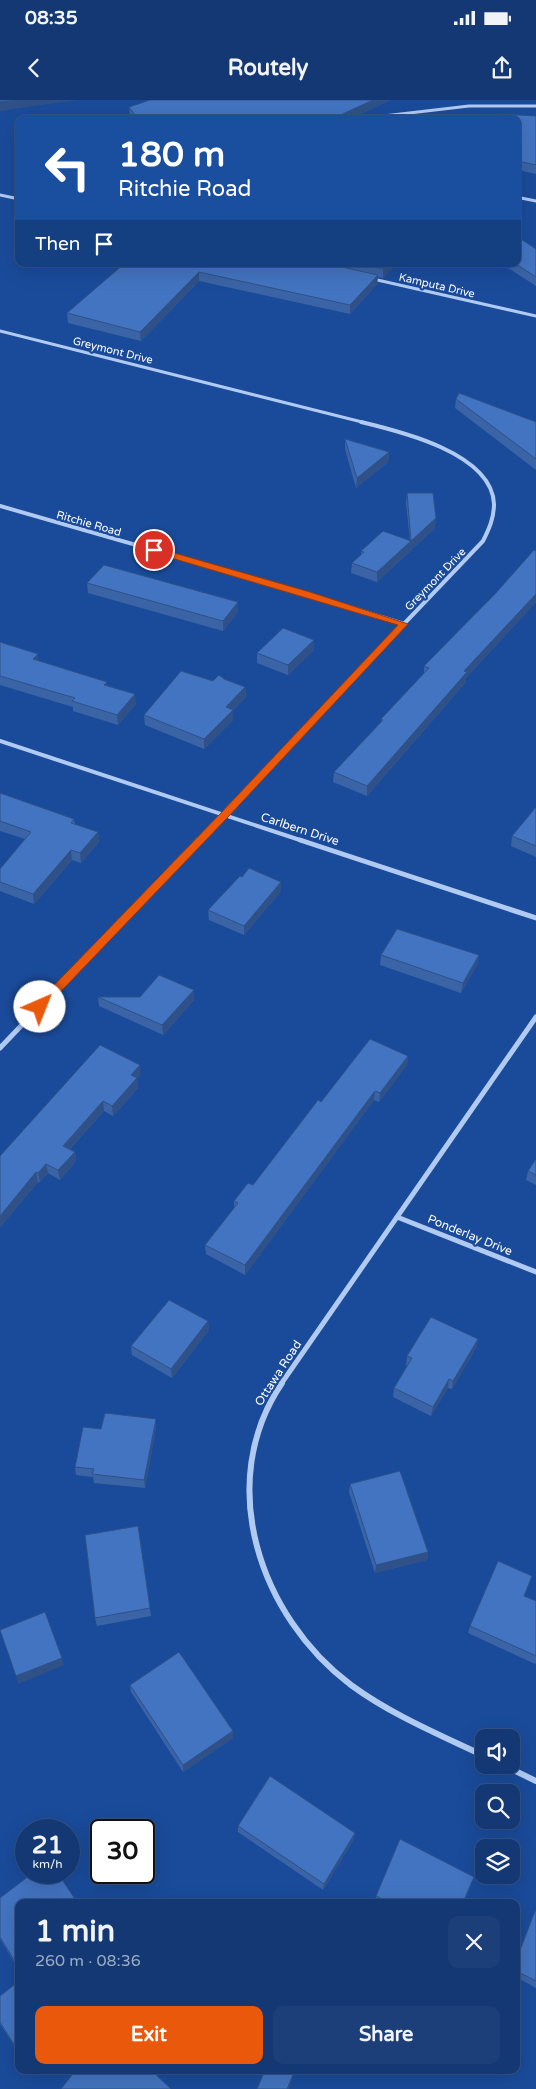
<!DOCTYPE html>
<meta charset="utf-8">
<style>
:root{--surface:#143874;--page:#1d3f79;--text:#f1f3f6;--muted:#9dacc5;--line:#335286;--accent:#ea580c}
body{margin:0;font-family:"Varela Round",sans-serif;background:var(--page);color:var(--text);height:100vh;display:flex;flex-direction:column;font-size:19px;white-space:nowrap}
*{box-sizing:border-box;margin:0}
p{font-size:16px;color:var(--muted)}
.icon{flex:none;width:28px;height:28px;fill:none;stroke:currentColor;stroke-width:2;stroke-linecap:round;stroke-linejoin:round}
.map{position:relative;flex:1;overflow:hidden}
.drawer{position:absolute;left:15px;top:1799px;width:505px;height:175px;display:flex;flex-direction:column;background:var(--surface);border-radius:10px;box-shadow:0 5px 20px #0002,0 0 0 1px var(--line)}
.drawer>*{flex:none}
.banner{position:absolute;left:15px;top:15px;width:506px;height:152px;border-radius:10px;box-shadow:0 5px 20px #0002,0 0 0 1px var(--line);background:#1a4fa0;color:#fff;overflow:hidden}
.fabs{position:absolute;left:475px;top:1629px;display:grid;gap:10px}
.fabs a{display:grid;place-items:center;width:45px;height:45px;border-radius:10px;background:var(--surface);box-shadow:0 5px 20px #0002,0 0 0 1px var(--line);font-size:25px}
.speed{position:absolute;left:15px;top:1719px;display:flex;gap:10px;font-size:25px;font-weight:700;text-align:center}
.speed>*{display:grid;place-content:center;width:65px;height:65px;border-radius:50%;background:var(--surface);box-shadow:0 5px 20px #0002,0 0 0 1px var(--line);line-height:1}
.speed small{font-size:12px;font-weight:400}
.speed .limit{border:2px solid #111;border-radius:8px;background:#fff;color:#111}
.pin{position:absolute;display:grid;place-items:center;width:42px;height:42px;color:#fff;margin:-21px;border:2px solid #fff;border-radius:50%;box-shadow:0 1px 5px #0007}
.me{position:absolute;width:55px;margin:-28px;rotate:44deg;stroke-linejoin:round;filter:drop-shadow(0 0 4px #0008)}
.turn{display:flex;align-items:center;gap:18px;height:105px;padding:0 20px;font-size:22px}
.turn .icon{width:65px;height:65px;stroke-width:2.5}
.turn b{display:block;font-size:35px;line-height:42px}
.then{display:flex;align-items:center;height:48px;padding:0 20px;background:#0003;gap:10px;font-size:19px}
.round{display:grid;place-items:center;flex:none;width:52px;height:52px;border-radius:10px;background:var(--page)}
.headline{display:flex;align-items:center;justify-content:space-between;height:85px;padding:0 20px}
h1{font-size:30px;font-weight:700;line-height:38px}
.action{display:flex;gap:10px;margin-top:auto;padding:10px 20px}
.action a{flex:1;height:58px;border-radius:10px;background:var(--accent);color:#fff;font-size:20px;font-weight:700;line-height:58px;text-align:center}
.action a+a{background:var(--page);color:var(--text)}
.status{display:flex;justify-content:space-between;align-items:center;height:35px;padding:0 25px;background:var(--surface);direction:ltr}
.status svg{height:14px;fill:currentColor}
header{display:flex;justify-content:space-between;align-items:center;height:65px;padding:0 20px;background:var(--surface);font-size:22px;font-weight:700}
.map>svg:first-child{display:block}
</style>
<div class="status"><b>08:35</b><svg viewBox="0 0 49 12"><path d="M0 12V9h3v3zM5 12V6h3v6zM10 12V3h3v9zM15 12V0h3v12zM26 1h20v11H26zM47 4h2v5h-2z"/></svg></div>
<header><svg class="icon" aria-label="back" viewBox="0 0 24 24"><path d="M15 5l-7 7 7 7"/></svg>Routely<svg class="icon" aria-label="share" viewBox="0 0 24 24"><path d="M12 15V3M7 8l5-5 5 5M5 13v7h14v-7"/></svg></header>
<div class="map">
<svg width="536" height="1989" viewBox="0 0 536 1989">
<rect width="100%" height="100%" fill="#1a4b9a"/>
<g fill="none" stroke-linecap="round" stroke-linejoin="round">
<g stroke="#b0caf1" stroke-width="3">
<polyline points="358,19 469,6 536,6"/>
<polyline points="0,95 19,99"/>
<polyline points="521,98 536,101"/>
<polyline points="373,179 536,216"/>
<polyline points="0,231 366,323"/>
</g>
<g stroke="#b0caf1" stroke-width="4">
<polyline points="0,406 307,494 404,524"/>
<polyline points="0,641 303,741"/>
<path d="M197,741L483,441C489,429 494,418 494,404C492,353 399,331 361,322"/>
</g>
<g stroke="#b0caf1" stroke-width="5">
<polyline points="300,740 536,818"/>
<polyline points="0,948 198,740"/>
<polyline points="397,1117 536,1172"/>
<polyline points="281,1284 536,917"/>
</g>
<g stroke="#b0caf1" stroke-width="6">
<path d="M282,1283C214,1383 260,1517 351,1585C392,1615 438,1634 484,1656"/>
<polyline points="503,1665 536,1681"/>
</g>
</g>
<g fill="#3a64a6">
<polygon points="390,0 350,19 132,19 130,16 129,7"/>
<polygon points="536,16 536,74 518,70 518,19 442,19 442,18"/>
<polygon points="536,149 536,186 502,164 518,164"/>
<polygon points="124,164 396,164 383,178 378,177 377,184 350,214 199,181 141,241 68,223 67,213"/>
<polygon points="456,299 536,322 536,370 455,308"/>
<polygon points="345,339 389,352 388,362 356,388 345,349"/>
<polygon points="407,393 435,428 377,482 351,473 352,463 361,455 361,451 410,441 406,403"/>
<polygon points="536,451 536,502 466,578 466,582 367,696 333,682 334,672 381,622 381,619 424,573 424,566 495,494"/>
<polygon points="87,483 238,512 223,531 88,493"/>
<polygon points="0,542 39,561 107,585 136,604 118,625 73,611 73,607 0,585"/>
<polygon points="314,550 288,575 257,563 257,553"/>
<polygon points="224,579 245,587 246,597 233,610 233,620 204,649 145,625 144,615 213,581"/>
<polygon points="0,693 74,719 75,724 98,732 99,742 81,763 72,760 34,804 0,791 0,769 25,739 0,731"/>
<polygon points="536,707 536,757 511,746 512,736"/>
<polygon points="281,791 244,835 209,820 208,810"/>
<polygon points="381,855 479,855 477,865 461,893 380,865"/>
<polygon points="98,897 194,900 163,935 99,906"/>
<polygon points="408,956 407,965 379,1002 374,1000 245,1175 206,1154 205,1145 234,1108 234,1101 253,1085 321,1002"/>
<polygon points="141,975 137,978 138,988 113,1016 104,1011 70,1049 75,1052 76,1061 60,1080 48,1073 40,1082 38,1082 0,1127 0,1056"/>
<polygon points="536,1059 536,1085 526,1080 528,1071"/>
<polygon points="208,1221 209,1230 172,1278 132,1255 131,1246"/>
<polygon points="478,1239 476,1248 452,1289 448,1288 431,1316 393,1297 394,1288 408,1266 406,1265 407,1256"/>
<polygon points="156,1328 145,1388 94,1383 93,1377 76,1375 75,1367 101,1329"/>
<polygon points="350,1384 428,1452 427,1460 375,1473 349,1392"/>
<polygon points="138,1426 151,1516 97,1526 95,1518"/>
<polygon points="529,1484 524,1496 536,1501 536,1563 535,1564 468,1533 470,1526"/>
<polygon points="130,1585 233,1631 233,1638 183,1672 131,1592"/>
<polygon points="238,1726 354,1739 323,1790 238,1732"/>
<polygon points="474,1777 464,1802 375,1802 376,1796"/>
<polygon points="0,1798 19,1802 19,1870 0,1839"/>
<polygon points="536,1811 536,1888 516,1877 516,1861"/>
<polygon points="0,1896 17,1950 0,1924"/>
</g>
<g fill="#2f5187">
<polygon points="17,0 77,0 0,11 0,2"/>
<polygon points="373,0 390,0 350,19 332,19"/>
<polygon points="388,164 396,164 383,178 383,169"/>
<polygon points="199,172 199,181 141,241 140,232"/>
<polygon points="378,175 377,184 350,214 350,205"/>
<polygon points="389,352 388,362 356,388 357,378"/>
<polygon points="436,418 435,428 410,451 411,441"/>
<polygon points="411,441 410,451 377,482 377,472"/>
<polygon points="536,494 536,502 466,578 466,582 367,696 367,686 464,571"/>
<polygon points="238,502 238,512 223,531 223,521"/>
<polygon points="314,540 314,550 288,575 288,565"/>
<polygon points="38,554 39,564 33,559"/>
<polygon points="245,587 246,597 233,610 233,620 204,649 204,639 226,607"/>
<polygon points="135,594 136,604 118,625 117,615"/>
<polygon points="98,732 99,742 81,763 80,753"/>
<polygon points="71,750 72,760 34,804 33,794"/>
<polygon points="281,782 281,791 244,835 244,826"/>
<polygon points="479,855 477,865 461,893 463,883"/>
<polygon points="194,890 194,900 163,935 162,925"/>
<polygon points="408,956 407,965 379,1002 380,993"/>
<polygon points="140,965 141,975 137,978 138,988 113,1016 112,1006 131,975"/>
<polygon points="375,991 374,1000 245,1175 245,1165"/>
<polygon points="103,1001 104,1011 64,1055 63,1046"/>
<polygon points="75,1052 76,1061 60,1080 58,1070"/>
<polygon points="46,1064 48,1073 40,1082 38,1073"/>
<polygon points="36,1072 38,1082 0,1127 0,1116"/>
<polygon points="208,1221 209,1230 172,1278 171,1269"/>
<polygon points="478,1239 476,1248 452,1289 453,1281"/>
<polygon points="449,1279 448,1288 431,1316 433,1307"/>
<polygon points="156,1319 156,1328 145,1388 144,1380"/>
<polygon points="428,1452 427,1460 375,1473 376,1465"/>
<polygon points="62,1558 64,1565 18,1584 16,1576"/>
<polygon points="233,1631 233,1638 183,1672 183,1665"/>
<polygon points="355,1733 354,1739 323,1790 324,1784"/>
<polygon points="19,1942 19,1949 17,1950 15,1946"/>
<polygon points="293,1975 292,1980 289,1989 287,1989"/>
</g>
<g fill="#4374c1" stroke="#2f5187">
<polygon points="0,0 17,0 0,2"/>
<polygon points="150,0 373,0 332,19 138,19 129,7"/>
<polygon points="501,14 536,16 536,65 518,61 518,19 443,19 442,18"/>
<polygon points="518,137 536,149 536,177 516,164 518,164"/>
<polygon points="124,164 328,164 378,175 350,205 199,172 140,232 67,213"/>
<polygon points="359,164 388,164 383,169"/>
<polygon points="459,293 536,322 536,359 456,299"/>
<polygon points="345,339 389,352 357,378"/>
<polygon points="407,393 433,393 436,418 411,441"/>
<polygon points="383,431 411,441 377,472 352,463 364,452 361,451"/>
<polygon points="534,450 536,451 536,494 464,571 467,572 367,686 334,672 383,620 381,619 429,568 424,566 495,494"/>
<polygon points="104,465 238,502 223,521 87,483"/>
<polygon points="283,528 314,540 288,565 257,553"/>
<polygon points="0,542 38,554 33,559 107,582 104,585 135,594 117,615 72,601 75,598 0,576"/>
<polygon points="181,571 213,581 219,575 224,579 245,587 226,607 233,610 204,639 144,615"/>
<polygon points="0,693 74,719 71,723 98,732 80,753 71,750 33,794 0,782 0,769 31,732 0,721"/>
<polygon points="536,707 536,746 512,736"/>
<polygon points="249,768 281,782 244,826 208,810 240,776 242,777"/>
<polygon points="397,829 479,855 463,883 381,855"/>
<polygon points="159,875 194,890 162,925 98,897 140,897"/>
<polygon points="370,939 408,956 380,993 375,991 245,1165 205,1145 238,1103 234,1101 248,1083 253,1085 318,1000 321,1002"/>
<polygon points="100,945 140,965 131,975 137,978 112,1006 103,1001 63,1046 75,1052 58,1070 46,1064 38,1073 36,1072 0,1116 0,1056"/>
<polygon points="536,1059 536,1075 528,1071"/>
<polygon points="169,1200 208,1221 171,1269 131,1246"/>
<polygon points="431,1217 478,1239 453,1281 449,1279 433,1307 394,1288 412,1258 407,1256"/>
<polygon points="105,1313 156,1319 144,1380 92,1374 94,1369 75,1367 83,1327 101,1329"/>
<polygon points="400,1371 428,1452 376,1465 350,1384"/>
<polygon points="138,1426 150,1508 95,1518 85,1435"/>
<polygon points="498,1461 532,1476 524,1496 536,1501 536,1556 470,1526"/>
<polygon points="45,1512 62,1558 16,1576 0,1530"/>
<polygon points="179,1552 233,1631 183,1665 130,1585"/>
<polygon points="270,1676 355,1733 324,1784 238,1726"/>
<polygon points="400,1739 474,1777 463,1802 388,1802 376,1796"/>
<polygon points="34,1772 57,1772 77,1802 19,1802 19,1868 0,1837 0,1798"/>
<polygon points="102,1798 105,1802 97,1802"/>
<polygon points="535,1811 536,1811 536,1881 516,1871 516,1861"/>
<polygon points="19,1881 19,1942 15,1946 0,1922 0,1896"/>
<polygon points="76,1970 151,1970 171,1989 61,1989"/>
<polygon points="265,1970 283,1970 293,1975 287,1989 257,1989"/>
</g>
<polygon fill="#ea580c" stroke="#983908" points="151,448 157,448 310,492 408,524 228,717 43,910 36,910 34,907 36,904 221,713 398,525 151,452"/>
<g text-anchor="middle" stroke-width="4.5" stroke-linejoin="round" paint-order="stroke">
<g font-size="11" fill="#fff" stroke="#1a4b9a">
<text transform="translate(437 185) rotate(13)" y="4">Kamputa Drive</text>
<text transform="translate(113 250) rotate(14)" y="4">Greymont Drive</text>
<text transform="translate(89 423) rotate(16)" y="4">Ritchie Road</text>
<text transform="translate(435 479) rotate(-46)" y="4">Greymont Drive</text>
</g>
<g font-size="12" fill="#fff" stroke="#1a4b9a">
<text transform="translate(300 729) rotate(18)" y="4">Carlbern Drive</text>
<text transform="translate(470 1135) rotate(22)" y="4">Ponderlay Drive</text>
<text transform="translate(278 1273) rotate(-57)" y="4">Ottawa Road</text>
</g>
</g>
</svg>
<div class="fabs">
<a><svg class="icon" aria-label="sound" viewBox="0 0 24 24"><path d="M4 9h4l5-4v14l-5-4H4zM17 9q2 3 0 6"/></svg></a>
<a><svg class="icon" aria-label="search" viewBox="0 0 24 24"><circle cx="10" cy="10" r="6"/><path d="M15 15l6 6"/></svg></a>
<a><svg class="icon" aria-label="layers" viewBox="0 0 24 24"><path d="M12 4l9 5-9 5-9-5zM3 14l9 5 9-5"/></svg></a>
</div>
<div class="speed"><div>21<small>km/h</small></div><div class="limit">30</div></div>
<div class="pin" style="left:154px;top:450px;background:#d93025"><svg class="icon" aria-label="arrive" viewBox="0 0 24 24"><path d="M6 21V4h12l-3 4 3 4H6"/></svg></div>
<svg class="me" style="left:40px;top:907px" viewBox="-20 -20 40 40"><circle r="19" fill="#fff"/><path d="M0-13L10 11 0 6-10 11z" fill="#ea580c"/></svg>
<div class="banner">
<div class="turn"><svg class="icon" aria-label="left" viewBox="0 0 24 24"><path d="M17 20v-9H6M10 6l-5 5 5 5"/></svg><div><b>180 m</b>Ritchie Road</div></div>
<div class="then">Then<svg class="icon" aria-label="arrive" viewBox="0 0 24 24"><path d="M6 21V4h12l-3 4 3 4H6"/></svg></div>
</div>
<section class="drawer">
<div class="headline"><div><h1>1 min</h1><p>260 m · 08:36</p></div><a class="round"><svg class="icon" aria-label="close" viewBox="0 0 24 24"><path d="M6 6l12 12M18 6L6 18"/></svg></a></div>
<div class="action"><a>Exit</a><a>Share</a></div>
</section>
</div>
